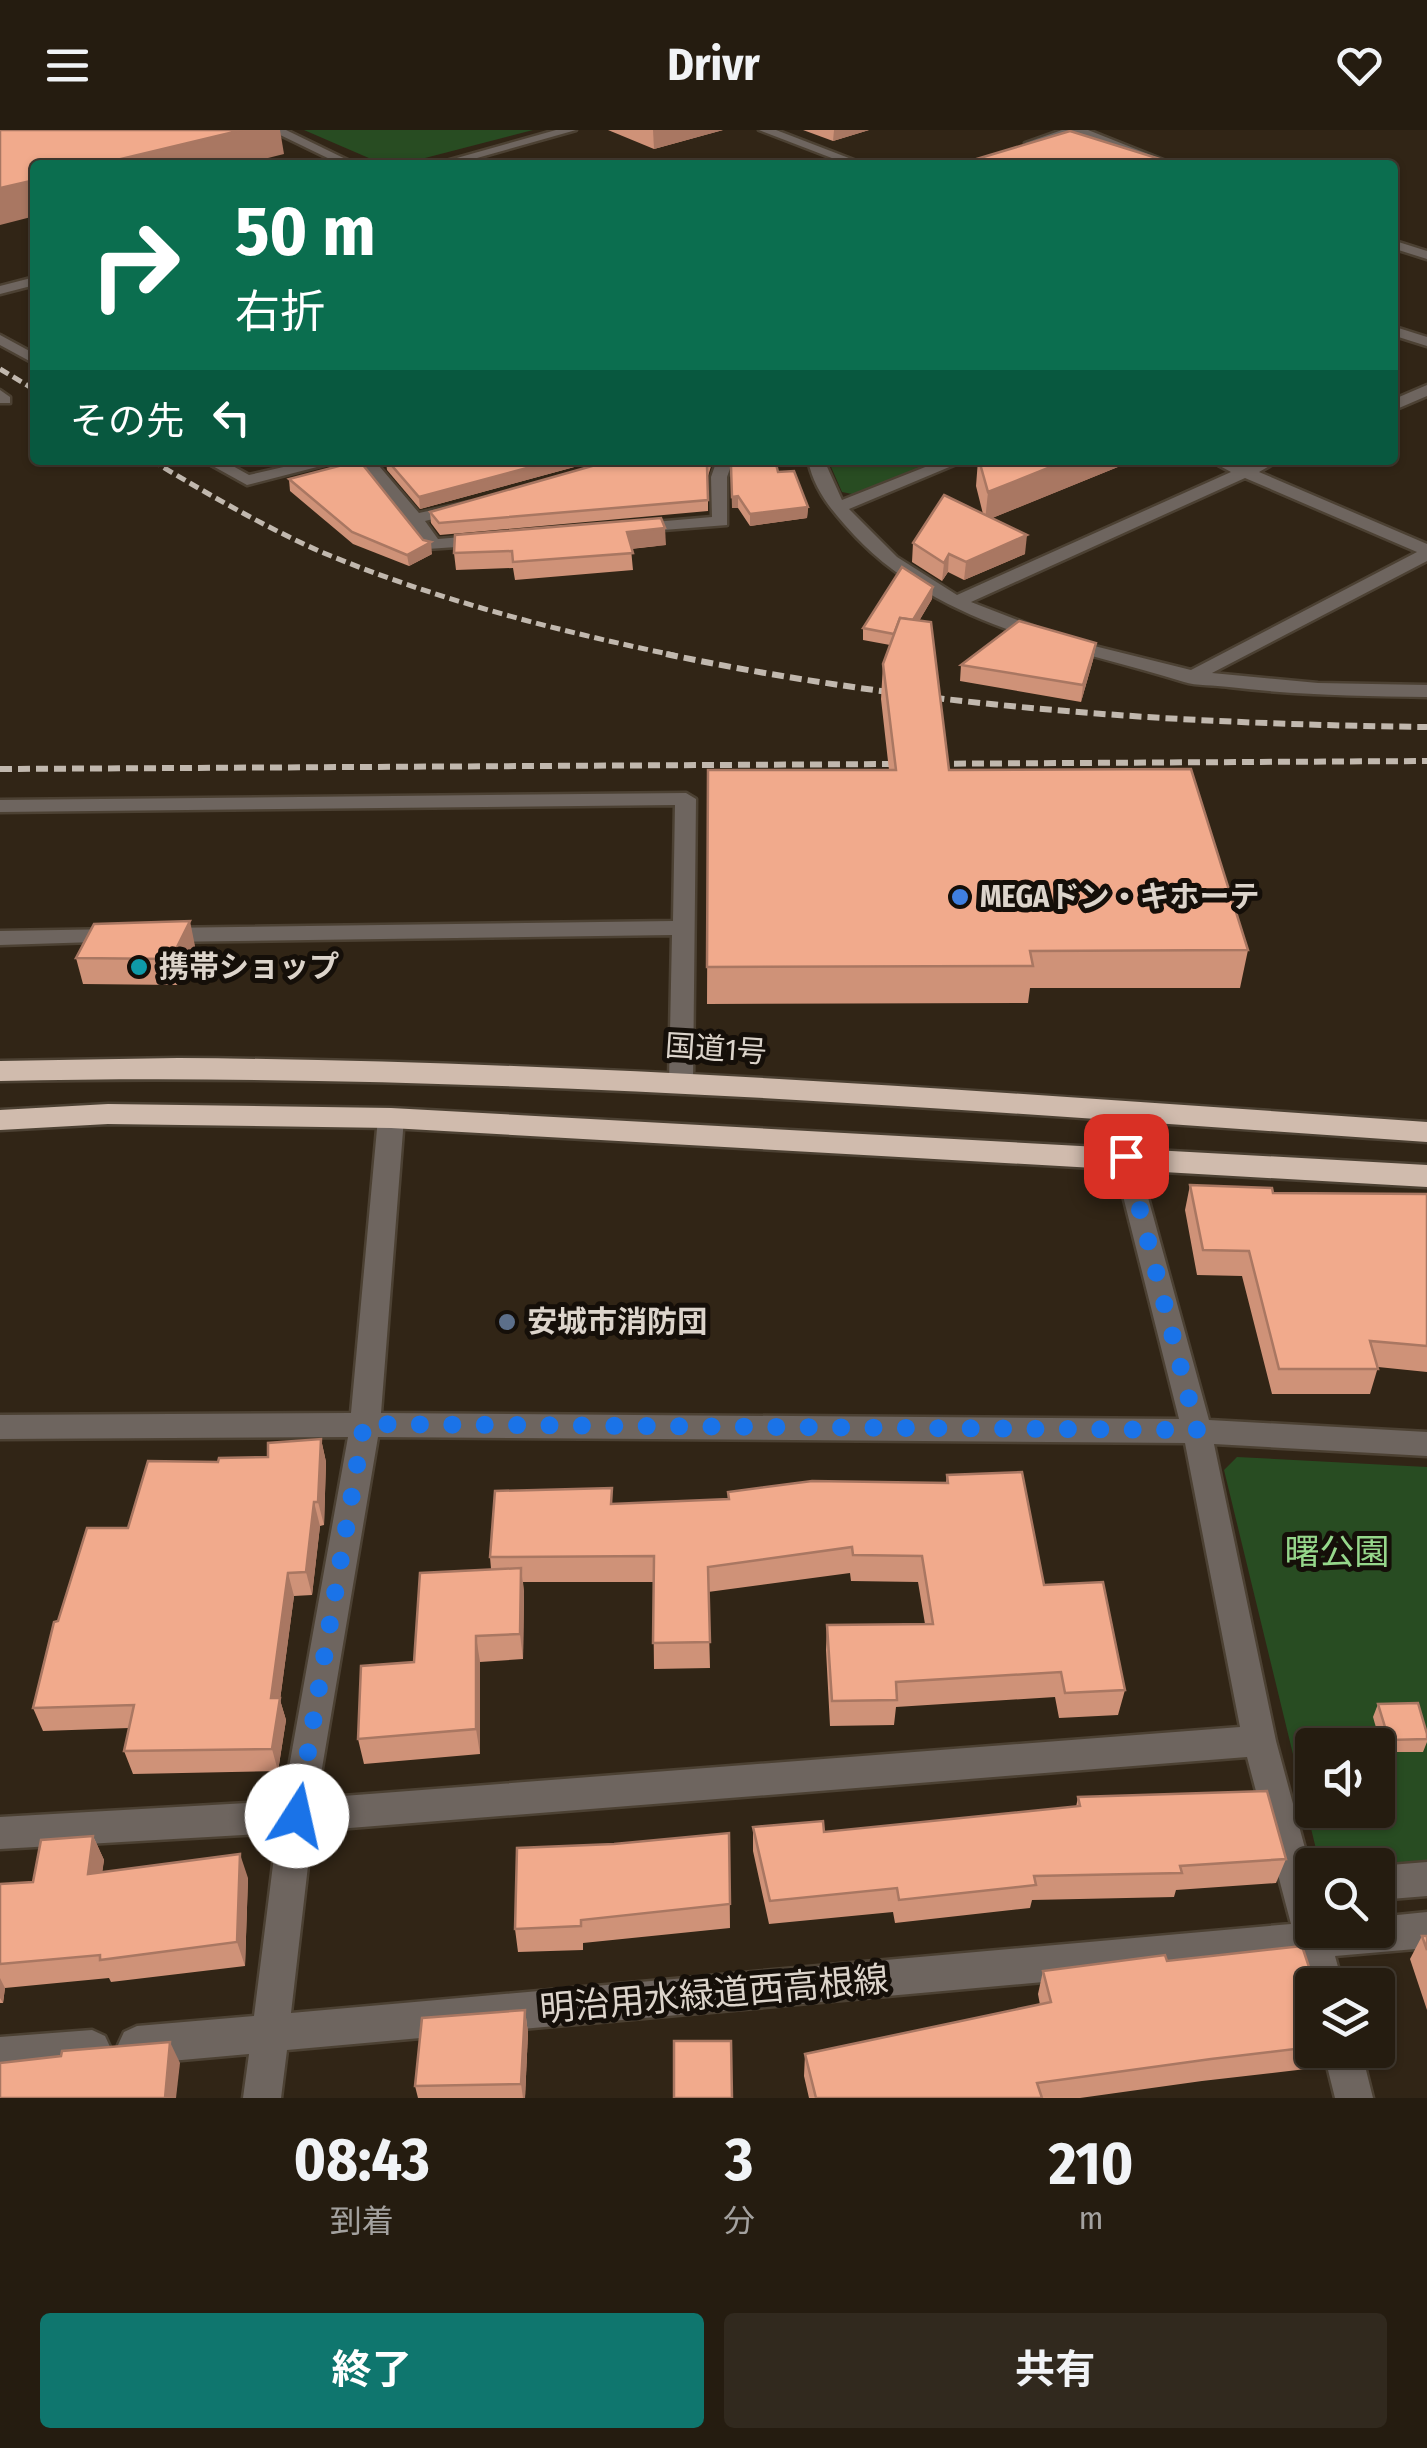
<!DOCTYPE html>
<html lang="ja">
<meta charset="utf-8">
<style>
:root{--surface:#251c10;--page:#31291e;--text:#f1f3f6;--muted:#a3a19f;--line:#423a30;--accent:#0f766e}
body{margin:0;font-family:"Fira Sans Condensed","Noto Sans JP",sans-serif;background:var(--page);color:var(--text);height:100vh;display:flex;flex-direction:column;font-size:38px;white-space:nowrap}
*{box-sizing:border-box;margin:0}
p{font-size:32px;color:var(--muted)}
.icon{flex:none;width:55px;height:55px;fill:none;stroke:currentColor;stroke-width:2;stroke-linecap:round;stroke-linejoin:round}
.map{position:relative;height:1968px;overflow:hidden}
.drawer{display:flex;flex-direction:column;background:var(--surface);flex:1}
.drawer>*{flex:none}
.top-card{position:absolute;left:30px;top:30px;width:1368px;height:305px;border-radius:10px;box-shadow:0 2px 8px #0004,0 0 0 2px var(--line);background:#0b6e4f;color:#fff;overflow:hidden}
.fabs{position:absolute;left:1295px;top:1598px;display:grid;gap:20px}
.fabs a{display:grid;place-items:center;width:100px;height:100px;border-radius:10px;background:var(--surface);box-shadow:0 2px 8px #0004,0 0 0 2px var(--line);font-size:50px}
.pin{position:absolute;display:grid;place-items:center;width:85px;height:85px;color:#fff;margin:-42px;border-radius:20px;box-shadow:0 5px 15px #0006}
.me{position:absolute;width:110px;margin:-55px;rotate:10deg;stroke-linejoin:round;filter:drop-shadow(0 0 8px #0008)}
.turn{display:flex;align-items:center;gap:35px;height:210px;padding:0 40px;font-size:45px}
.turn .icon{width:130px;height:130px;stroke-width:2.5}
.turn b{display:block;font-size:70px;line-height:85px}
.then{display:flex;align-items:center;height:95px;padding:0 40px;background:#0003;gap:20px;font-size:38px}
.eta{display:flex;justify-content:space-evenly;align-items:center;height:170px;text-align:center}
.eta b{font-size:60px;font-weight:700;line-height:70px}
.cta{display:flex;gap:20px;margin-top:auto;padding:20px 40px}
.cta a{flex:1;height:115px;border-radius:10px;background:var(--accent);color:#fff;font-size:40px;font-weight:700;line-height:115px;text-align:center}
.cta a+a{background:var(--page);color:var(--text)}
header{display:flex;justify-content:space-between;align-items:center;height:130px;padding:0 40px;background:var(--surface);font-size:45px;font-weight:700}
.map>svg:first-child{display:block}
</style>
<header><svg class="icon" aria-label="menu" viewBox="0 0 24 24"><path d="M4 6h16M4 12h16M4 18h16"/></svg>Drivr<svg class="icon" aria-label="heart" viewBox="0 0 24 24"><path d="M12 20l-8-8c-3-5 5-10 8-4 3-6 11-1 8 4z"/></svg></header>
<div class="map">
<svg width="1427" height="1968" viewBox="0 0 1427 1968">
<rect width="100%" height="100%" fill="#312516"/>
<g fill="#284c22" fill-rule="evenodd">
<polygon points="304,0 533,0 398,35 385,35"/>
<polygon points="828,330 948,330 857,365 842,362"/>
<path d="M1237,1327L1427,1337V1736L1378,1739V1735H1338L1316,1719L1224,1340ZM1312,1615H1378V1680H1312Z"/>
</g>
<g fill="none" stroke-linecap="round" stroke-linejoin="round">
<defs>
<g id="minor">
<polygon points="270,0 286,0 358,35 342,35"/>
<polygon points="556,0 576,0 452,35 432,35"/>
<polygon points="759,0 776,0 867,35 850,35"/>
<polygon points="1062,0 1088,0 1176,35 1159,35 1075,3 1031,17 1025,13"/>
<polygon points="1392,110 1427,121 1427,129 1392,118"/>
<polygon points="35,147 35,155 0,164 0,156"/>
<polygon points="1392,196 1427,207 1427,216 1392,205"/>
<polygon points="0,205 35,224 35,234 0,215"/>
<polygon points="1427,255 1427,266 1392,281 1392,270"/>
<polygon points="0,260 10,267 10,273 0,273"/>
<polygon points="202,330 222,330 249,345 314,330 344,330 247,355"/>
<polygon points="357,330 374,330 419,383 469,372 469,380 425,391 438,409 486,405 495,410 486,415 427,419"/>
<polygon points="717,330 733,330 727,347 727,395 625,403 625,395 631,394 712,387 711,347"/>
<path d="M808,330H824L842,370L943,330H966L849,379L897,427L957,465L1231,342L1209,330H1231L1245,336L1259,330H1280L1259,342L1427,414V431L1212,543L1318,553L1427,555V567C1361,566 1295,565 1229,557C1215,555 1196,556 1184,552C1065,515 932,496 845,395C828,376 813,356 808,330ZM1245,348L1417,422L1191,540L1066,509L971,472Z"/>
<polygon points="686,663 696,669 693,952 681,960 669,952 672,805 160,812 149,805 160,798 673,791 675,675 0,682 0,670"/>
<polygon points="120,799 131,806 128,811 0,815 0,801"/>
<path d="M391,979L404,988L381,1283L1179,1289L1113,1026L1117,1020H1135L1209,1290L1427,1302V1326L1214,1314L1276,1611L1312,1744V1800H1378V1787L1427,1782V1818L1335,1826L1343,1855H1312V1868L1300,1829L287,1920L281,1968H243L249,1924L137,1934L124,1928L118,1915L124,1902L137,1896L254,1886L277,1703L0,1719V1687L283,1671L348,1307L0,1309V1285L351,1283L378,988ZM378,1307L1185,1313L1240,1597L317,1668ZM1247,1627L1291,1794L291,1883L312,1701Z"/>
<polygon points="1427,1732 1427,1766 1378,1770 1378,1736"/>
<polygon points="92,1900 105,1906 111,1919 105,1932 92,1938 0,1945 0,1907"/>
<polygon points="1323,1920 1361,1920 1373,1968 1335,1968"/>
</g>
<g id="highway">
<path d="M178,928C596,931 1011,963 1427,992V1012C951,979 477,941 0,951V931Z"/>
<polygon points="108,974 391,978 1427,1035 1427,1057 391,998 108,994 0,1000 0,980"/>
</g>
</defs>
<use href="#minor" stroke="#4c4133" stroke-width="5"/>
<use href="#highway" stroke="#4c4133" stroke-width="5"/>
<use href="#minor" fill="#6e655f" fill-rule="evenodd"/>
<use href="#highway" fill="#d0bbad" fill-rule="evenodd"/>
<g stroke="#c1b8ae" stroke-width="5" stroke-dasharray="10 5" stroke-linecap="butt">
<polyline points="0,239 35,260"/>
<path d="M151,330C206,363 261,395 319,421C433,469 557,501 678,526"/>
</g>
<g stroke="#c1b8ae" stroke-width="6" stroke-dasharray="12 6" stroke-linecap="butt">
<path d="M666,524C918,577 1171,594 1427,597"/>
<polyline points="0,639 1427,631"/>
</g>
</g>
<g fill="#cf9278">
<polygon points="608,0 723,0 654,19"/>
<polygon points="803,0 869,0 833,11"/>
<polygon points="386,330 600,330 420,379 387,340"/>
<polygon points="713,330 708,346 708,381 440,405 431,393 430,382"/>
<polygon points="978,330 1135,330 992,388 1025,424 964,450 948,442 942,451 912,432 913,413 983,384 976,356"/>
<polygon points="731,336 778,342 808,377 807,388 750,396 738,378 732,378"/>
<polygon points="289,349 423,410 432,424 409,436 353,414 290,361"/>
<polygon points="666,415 631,419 633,440 515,450 513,438 456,440 454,423"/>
<polygon points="932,469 919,491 949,640 1248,820 1240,858 1030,858 1028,873 707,874 708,640 889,640 881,569 883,534 890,515 863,510 863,498"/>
<polygon points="1096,513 1093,530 1081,572 960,551 961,535"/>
<polygon points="195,816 177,855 83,854 76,828"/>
<polygon points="1190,1055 1273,1063 1427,1064 1427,1242 1378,1237 1370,1264 1272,1264 1242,1146 1197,1145 1185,1080"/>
<polygon points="321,1309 326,1332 324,1395 320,1396 312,1465 294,1466 280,1570 286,1590 278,1641 133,1644 124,1621 129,1598 43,1601 33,1578 58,1491 128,1398 218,1332 268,1327"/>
<polygon points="947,1345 1044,1455 1125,1560 1118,1585 1059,1588 1055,1567 896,1577 894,1595 830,1596 826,1520 827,1495 925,1494 918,1452 851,1451 850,1443 708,1462 710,1538 654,1539 653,1452 523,1452 524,1463 523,1529 480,1532 480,1624 364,1634 358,1609 414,1532 491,1439 490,1427 613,1374 728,1369 728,1362 946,1353"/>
<polygon points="1378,1574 1427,1604 1427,1612 1423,1622 1383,1622 1373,1587"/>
<polygon points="1078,1667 1286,1729 1276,1753 1176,1760 1174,1767 1032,1770 1030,1778 895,1793 893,1782 769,1794 753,1721 753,1697 824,1702 1076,1677"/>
<polygon points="729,1703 730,1798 583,1813 583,1820 518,1822 515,1799 614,1714"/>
<polygon points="93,1706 104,1730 102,1742 248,1748 245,1836 111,1852 109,1848 5,1858 3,1873 0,1873 0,1754 33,1752"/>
<polygon points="1422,1806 1427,1806 1427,1880 1410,1829"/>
<polygon points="1167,1831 1312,1855 1312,1920 1332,1920 1323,1937 1202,1951 1080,1968 809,1968 804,1946 805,1924 1040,1875 1038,1864 1043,1841"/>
<polygon points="525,1880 528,1903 525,1968 418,1968 415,1956"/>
</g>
<g fill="#a97762">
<polygon points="242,0 280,0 284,24 240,35 96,35"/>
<polygon points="653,0 723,0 654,19"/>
<polygon points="834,0 869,0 833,11"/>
<polygon points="1160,29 1159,35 1143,35"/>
<polygon points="35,50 35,86 0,95 0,58"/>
<polygon points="557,330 600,330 420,379 419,367"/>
<polygon points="1068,330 1135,330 985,391 988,362"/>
<polygon points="738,366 738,378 732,378 732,367"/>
<polygon points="808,377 807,388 750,396 750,384"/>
<polygon points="665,398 666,415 628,419 627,402"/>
<polygon points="1027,405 1025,424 964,450 966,432"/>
<polygon points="431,412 432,424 409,436 407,425"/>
<polygon points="949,424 948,442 942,451 944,433"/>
<polygon points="933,457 932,469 903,518 904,505"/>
<polygon points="1096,513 1093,530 1081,572 1083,555"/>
<polygon points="190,791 195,816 177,855 171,829"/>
<polygon points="321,1309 326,1332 324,1395 318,1372"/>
<polygon points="314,1372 320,1396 312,1465 306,1442"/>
<polygon points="521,1438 524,1463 523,1529 520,1504"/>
<polygon points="288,1443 294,1466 280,1570 286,1590 278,1641 272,1619 271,1568"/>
<polygon points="476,1506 480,1532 480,1624 476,1599"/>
<polygon points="93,1706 104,1730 99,1767 88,1744"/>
<polygon points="240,1724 248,1748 245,1836 237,1812"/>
<polygon points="0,1848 5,1858 3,1873 0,1868"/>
<polygon points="525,1880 528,1903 525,1968 523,1968 521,1954"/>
<polygon points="170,1912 180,1933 176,1968 165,1968"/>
</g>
<g fill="#f1aa8c" stroke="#a97762" stroke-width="2.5">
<polygon points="0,0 242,0 96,35 35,35 35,50 0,58"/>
<polygon points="1070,1 1160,29 1143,35 960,34"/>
<polygon points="387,330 557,330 419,367"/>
<polygon points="613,330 709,330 707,336 708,370 439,393 430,382"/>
<polygon points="733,330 775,330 778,342 794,341 808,377 750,384 738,366 732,367 731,336"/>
<polygon points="979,330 1068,330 988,362"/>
<polygon points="354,332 363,335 423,410 431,412 407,425 352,402 289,349"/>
<polygon points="944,365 1027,405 966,432 949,424 944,433 913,413"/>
<polygon points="661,388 665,398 627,402 633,423 513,432 512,421 454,423 455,405"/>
<polygon points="902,437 933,457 913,490 900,488 894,504 863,498"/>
<polygon points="900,488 931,492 949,640 1191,639 1248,820 1030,821 1033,836 707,837 708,640 896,640 883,534"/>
<polygon points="1019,491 1096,513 1083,555 961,535"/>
<polygon points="190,791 171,829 76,828 94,794"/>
<polygon points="1190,1055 1272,1058 1273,1063 1427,1064 1427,1216 1370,1211 1378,1239 1279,1239 1249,1121 1203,1120"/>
<polygon points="321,1309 318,1372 314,1372 306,1442 288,1443 271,1568 280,1568 272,1619 124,1621 134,1575 33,1578 54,1492 58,1491 87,1398 128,1398 148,1331 218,1332 219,1328 268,1327 268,1313"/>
<polygon points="1022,1342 1044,1455 1103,1452 1125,1560 1065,1563 1061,1542 896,1552 897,1570 832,1571 827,1495 933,1494 922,1426 853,1425 852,1417 708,1437 710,1512 653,1513 654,1426 490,1427 495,1361 612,1358 611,1374 729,1369 728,1362 812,1351 948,1353 947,1345"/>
<polygon points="521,1438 520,1504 476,1506 476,1599 358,1609 361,1536 414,1532 420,1443"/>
<polygon points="1418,1573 1427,1604 1427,1609 1389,1610 1378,1574"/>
<polygon points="1267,1661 1286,1729 1180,1736 1182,1743 1034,1746 1036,1755 899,1770 897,1758 770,1771 753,1697 823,1691 824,1702 1080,1676 1078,1667"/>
<polygon points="729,1703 730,1774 581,1790 581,1796 515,1799 517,1718 614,1714"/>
<polygon points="93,1706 88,1744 240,1724 237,1812 100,1830 100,1825 0,1834 0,1754 33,1752 41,1710"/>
<polygon points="1422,1806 1427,1806 1427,1820"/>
<polygon points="1302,1816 1315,1855 1312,1855 1312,1917 1211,1929 1037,1953 1042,1968 816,1968 805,1924 1051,1872 1043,1841 1165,1825 1167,1831"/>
<polygon points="525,1880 521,1954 415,1956 422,1888"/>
<polygon points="674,1911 731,1911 732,1968 674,1968"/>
<polygon points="170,1912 165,1968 0,1968 0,1933 61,1926 62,1921"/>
</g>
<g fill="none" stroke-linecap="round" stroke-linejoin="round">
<polyline stroke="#1a73e8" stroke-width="18" stroke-dasharray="0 32.4" points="297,1686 364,1294 1197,1300 1126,1026"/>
</g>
<circle fill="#3f7fe0" stroke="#150f09" stroke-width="4" cx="960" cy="767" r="10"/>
<circle fill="#0f9aa8" stroke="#150f09" stroke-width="4" cx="139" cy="837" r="10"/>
<circle fill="#5c6f8a" stroke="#150f09" stroke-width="4" cx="507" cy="1192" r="10"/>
<g text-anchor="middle" stroke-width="10" stroke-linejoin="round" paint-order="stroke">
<g font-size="30" font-weight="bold" fill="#dcd4cb" stroke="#150f09" text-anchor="start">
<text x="980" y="777">MEGAドン・キホーテ</text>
<text x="159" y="847">携帯ショップ</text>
<text x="527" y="1202">安城市消防団</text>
</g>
<g font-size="30" fill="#dcd4cb" stroke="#150f09">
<text transform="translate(716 919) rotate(4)" y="10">国道1号</text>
</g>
<g font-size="35" fill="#96d78b" stroke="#150f09">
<text x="1337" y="1434">曙公園</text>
</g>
<g font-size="35" fill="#dcd4cb" stroke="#150f09">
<text transform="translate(714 1864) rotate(-5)" y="12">明治用水緑道西高根線</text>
</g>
</g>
</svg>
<div class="fabs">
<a><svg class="icon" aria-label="sound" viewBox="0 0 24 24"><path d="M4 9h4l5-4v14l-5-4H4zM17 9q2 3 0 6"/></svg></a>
<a><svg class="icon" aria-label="search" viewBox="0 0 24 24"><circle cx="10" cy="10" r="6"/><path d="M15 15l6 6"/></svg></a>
<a><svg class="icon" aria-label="layers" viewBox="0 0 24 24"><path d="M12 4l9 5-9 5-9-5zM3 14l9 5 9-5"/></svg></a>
</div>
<div class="pin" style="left:1126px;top:1026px;background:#d93025"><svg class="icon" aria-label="arrive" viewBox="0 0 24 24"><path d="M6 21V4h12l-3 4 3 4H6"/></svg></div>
<svg class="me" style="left:297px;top:1686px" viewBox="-20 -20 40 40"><circle r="19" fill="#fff"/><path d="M0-13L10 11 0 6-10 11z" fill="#1a73e8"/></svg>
<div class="top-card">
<div class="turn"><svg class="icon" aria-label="right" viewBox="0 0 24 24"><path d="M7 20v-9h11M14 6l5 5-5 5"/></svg><div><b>50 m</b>右折</div></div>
<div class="then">その先<svg class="icon" aria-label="left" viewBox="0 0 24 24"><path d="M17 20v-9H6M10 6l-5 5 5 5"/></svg></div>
</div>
</div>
<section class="drawer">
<div class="eta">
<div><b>08:43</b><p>到着</p></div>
<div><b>3</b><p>分</p></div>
<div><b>210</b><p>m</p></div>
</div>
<div class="cta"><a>終了</a><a>共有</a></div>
</section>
